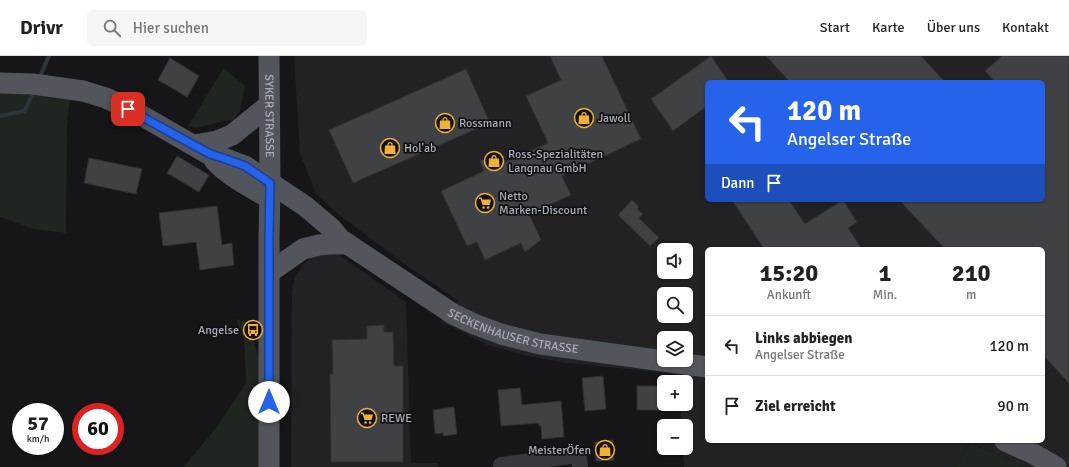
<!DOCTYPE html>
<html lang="de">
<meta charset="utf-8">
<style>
:root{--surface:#fff;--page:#f6f6f6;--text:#222;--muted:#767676;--line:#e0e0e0}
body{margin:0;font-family:Signika,sans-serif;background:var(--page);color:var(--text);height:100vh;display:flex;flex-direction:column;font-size:15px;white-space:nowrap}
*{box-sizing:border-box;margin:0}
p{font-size:13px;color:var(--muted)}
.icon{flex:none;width:22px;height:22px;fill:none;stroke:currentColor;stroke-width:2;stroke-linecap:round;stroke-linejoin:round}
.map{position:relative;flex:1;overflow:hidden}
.side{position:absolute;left:705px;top:191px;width:340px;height:196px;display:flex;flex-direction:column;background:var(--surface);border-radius:6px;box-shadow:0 1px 3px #0004}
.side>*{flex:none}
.guide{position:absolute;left:705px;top:24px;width:340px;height:122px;border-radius:6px;box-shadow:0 1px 3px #0004;background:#2563eb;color:#fff;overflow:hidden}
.buttons{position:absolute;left:657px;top:187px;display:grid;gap:8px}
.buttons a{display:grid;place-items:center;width:36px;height:36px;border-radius:6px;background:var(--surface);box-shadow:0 1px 3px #0004;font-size:20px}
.speed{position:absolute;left:12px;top:347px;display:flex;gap:8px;font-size:20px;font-weight:700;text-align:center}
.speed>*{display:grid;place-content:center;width:52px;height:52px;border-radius:50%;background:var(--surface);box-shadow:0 1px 3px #0004;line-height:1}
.speed small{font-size:10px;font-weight:400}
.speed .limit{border:6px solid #d22;background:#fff;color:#111}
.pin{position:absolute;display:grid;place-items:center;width:34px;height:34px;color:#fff;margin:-17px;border-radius:8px;box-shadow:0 2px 6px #0006}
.me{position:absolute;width:44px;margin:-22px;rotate:0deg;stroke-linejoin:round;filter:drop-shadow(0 0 3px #0008)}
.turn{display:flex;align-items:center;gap:14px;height:84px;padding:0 16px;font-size:18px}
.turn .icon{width:52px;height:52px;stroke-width:2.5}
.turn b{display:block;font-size:28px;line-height:34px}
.then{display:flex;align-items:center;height:38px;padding:0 16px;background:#0003;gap:8px;font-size:15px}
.eta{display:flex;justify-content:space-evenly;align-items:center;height:68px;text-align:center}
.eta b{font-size:24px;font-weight:800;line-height:28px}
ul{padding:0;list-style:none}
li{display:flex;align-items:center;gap:12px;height:60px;padding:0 16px;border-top:1px solid var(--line)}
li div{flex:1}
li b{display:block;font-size:15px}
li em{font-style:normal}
header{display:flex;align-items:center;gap:24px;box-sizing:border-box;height:56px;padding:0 20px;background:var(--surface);border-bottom:1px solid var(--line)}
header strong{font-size:19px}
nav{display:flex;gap:22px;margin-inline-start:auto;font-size:14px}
.search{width:280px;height:36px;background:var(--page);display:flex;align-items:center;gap:10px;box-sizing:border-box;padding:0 14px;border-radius:6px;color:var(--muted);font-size:15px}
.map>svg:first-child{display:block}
</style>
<header>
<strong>Drivr</strong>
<div class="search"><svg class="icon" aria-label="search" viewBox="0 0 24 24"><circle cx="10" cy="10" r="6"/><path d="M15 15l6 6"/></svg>Hier suchen</div>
<nav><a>Start</a><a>Karte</a><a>Über uns</a><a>Kontakt</a></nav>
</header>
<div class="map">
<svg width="1069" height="411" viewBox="0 0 1069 411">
<rect width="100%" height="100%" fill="#161618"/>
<g fill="#222225" fill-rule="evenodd">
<path d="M294,0H1069V411H1026L970,387L955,411H684L683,392H686V370H681L680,348H686V326H678L677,318L567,307L527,300L487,289L440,265L458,245L398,203L342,161L316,138L300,97ZM707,26H1043V144H707ZM707,193H1043V385H707ZM664,194H686V216H664ZM664,238H686V260H664ZM664,282H686V304H664Z"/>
<polygon points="325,197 339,199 406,246 411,407 438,407 438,411 291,411 292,235 295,221 302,210 311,201"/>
</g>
<g fill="#1e261f">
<polygon points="224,12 245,30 240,55 233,64 224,65 196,72 188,70"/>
<polygon points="0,35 24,36 70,43 67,67 66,177 33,173 0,161"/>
<polygon points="236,263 252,268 253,281 259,304 259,411 184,411 216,372 246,327 244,282"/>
<polygon points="970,387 1026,411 955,411"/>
</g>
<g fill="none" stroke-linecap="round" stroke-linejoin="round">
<g stroke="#2c353c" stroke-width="4">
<polyline points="39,23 49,0"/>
<polyline points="0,60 25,55 34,33"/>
</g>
</g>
<g fill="#404145" stroke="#303034">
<polygon points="550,0 602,0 641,83 562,120 571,139 529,158 541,184 525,196 521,187 485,204 477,186 467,190 441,135 484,115 480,105 500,96 505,106 548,87 526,40 561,24"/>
<polygon points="711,0 729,26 707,26 707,50 673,75 651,43"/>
<polygon points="766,0 921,0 945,26 790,26"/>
<polygon points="1002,0 1069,0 1069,327 1043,299 1043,193 945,193 899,144 1043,144 1043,26 995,26 985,15"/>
<polygon points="170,2 199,20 187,41 158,24"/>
<polygon points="466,13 490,67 353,127 329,74"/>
<polygon points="177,100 209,119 199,136 167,117"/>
<polygon points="89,102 142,113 136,138 84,127"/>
<polygon points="632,144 639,151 637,153 643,158 639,162 659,182 650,190 618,159"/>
<polygon points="732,144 789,144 805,168 843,144 857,166 848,172 862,193 764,193"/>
<polygon points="217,150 222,189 232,187 234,209 200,214 196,186 163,190 159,157"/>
<polygon points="384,269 384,276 393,276 394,310 403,310 403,406 331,406 330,318 333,318 332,284 367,283 367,270"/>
<polygon points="603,320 606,353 585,355 582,322"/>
<rect x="637" y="330" width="27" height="24"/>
<polygon points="520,332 522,349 561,345 564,381 542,383 541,370 539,370 539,367 501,370 498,334"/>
<polygon points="454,351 457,378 444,380 443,377 435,378 433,354"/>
<polygon points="613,384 614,404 596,405 595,386"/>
</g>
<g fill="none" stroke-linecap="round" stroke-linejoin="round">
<polyline stroke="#37383d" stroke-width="16" points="501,409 579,399 580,411"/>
<g stroke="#53555c" stroke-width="21">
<path id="s1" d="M269,0L270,127L269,184V411"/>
<path id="s2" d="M0,27L33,28L83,35L106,42L139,58L210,99L221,101L245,110L305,150L331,172L340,183L453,258L474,268L501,278L540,288L707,311"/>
<polyline points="194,89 217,85 232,79 269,49"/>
<path d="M214,104C227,120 253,132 270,143"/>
<polyline points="270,216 303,193 319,189 330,188 348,188"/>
<polyline points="1005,385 1032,397 1056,411"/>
</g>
</g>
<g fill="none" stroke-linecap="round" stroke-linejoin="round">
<defs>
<polyline id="route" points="128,53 210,98 220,101 245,110 270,127 269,184 269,346"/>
</defs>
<use href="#route" stroke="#184099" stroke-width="10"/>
<use href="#route" stroke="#2563eb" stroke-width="7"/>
</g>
<defs>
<symbol id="shop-ring" viewBox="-11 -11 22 22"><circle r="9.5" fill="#111113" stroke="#f2b134" stroke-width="1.5"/><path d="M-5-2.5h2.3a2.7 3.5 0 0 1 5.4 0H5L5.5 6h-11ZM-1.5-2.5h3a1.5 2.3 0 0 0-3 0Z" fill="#f2b134"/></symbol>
<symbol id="supermarket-ring" viewBox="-11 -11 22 22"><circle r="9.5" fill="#111113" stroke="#f2b134" stroke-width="1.5"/><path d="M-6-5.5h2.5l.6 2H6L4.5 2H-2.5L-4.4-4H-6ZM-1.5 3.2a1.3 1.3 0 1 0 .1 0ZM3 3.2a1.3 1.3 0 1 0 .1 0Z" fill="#f2b134"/></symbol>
<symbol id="bus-ring" viewBox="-11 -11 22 22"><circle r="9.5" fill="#111113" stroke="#f2b134" stroke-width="1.5"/><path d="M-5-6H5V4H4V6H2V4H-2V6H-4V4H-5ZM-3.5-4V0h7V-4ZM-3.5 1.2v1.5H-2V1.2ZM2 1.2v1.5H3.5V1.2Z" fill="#f2b134"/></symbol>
</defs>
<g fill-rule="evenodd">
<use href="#shop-ring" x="573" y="51" width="22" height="22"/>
<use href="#shop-ring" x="434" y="56" width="22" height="22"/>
<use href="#shop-ring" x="379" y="81" width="22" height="22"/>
<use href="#shop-ring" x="483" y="94" width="22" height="22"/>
<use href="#supermarket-ring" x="474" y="136" width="22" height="22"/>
<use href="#bus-ring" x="242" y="263" width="22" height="22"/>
<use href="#supermarket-ring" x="356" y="351" width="22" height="22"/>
<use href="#shop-ring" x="594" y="383" width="22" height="22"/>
</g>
<g text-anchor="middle" stroke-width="3.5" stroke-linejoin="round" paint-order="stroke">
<g font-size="12" fill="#a8adb8" stroke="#111113">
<text dy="4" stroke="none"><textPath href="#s1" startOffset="60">SYKER STRASSE</textPath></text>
<text dy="4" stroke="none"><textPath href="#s2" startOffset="582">SECKENHAUSER STRASSE</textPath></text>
</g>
<g font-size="12" fill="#a8adb8" stroke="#111113" text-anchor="start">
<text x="598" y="66">Jawoll</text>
<text x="459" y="71">Rossmann</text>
<text x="404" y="96">Hol'ab</text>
<text x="508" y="102">Ross-Spezialitäten<tspan x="508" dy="14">Langnau GmbH</tspan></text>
<text x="499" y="144">Netto<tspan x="499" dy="14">Marken-Discount</tspan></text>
<text x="239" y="278" text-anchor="end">Angelse</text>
<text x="381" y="366">REWE</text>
<text x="591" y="398" text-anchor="end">MeisterÖfen</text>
</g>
</g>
</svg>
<div class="buttons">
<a><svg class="icon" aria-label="sound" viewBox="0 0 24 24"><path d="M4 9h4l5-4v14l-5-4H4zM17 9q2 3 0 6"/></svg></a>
<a><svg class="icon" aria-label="search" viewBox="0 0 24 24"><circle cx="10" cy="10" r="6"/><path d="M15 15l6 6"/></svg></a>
<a><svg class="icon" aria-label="layers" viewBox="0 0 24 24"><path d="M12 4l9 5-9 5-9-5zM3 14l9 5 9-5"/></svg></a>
<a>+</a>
<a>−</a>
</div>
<div class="speed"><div>57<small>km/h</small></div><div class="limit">60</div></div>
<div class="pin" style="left:128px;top:53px;background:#d93025"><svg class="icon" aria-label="arrive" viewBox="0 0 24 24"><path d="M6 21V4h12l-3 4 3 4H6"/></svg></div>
<svg class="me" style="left:269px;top:346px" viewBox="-20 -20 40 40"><circle r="19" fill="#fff"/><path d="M0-13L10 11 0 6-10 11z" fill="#2563eb"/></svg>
<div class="guide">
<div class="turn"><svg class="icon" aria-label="left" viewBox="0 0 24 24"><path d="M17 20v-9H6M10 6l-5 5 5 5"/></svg><div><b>120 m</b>Angelser Straße</div></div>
<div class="then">Dann<svg class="icon" aria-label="arrive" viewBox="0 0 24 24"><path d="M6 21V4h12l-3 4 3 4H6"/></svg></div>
</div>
<section class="side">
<div class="eta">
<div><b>15:20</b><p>Ankunft</p></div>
<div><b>1</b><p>Min.</p></div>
<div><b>210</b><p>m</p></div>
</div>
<ul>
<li><svg class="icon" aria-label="left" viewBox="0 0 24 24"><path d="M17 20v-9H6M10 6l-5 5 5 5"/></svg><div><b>Links abbiegen</b><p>Angelser Straße</p></div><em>120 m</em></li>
<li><svg class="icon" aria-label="arrive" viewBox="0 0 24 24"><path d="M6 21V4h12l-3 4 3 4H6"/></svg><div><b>Ziel erreicht</b></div><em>90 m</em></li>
</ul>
</section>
</div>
